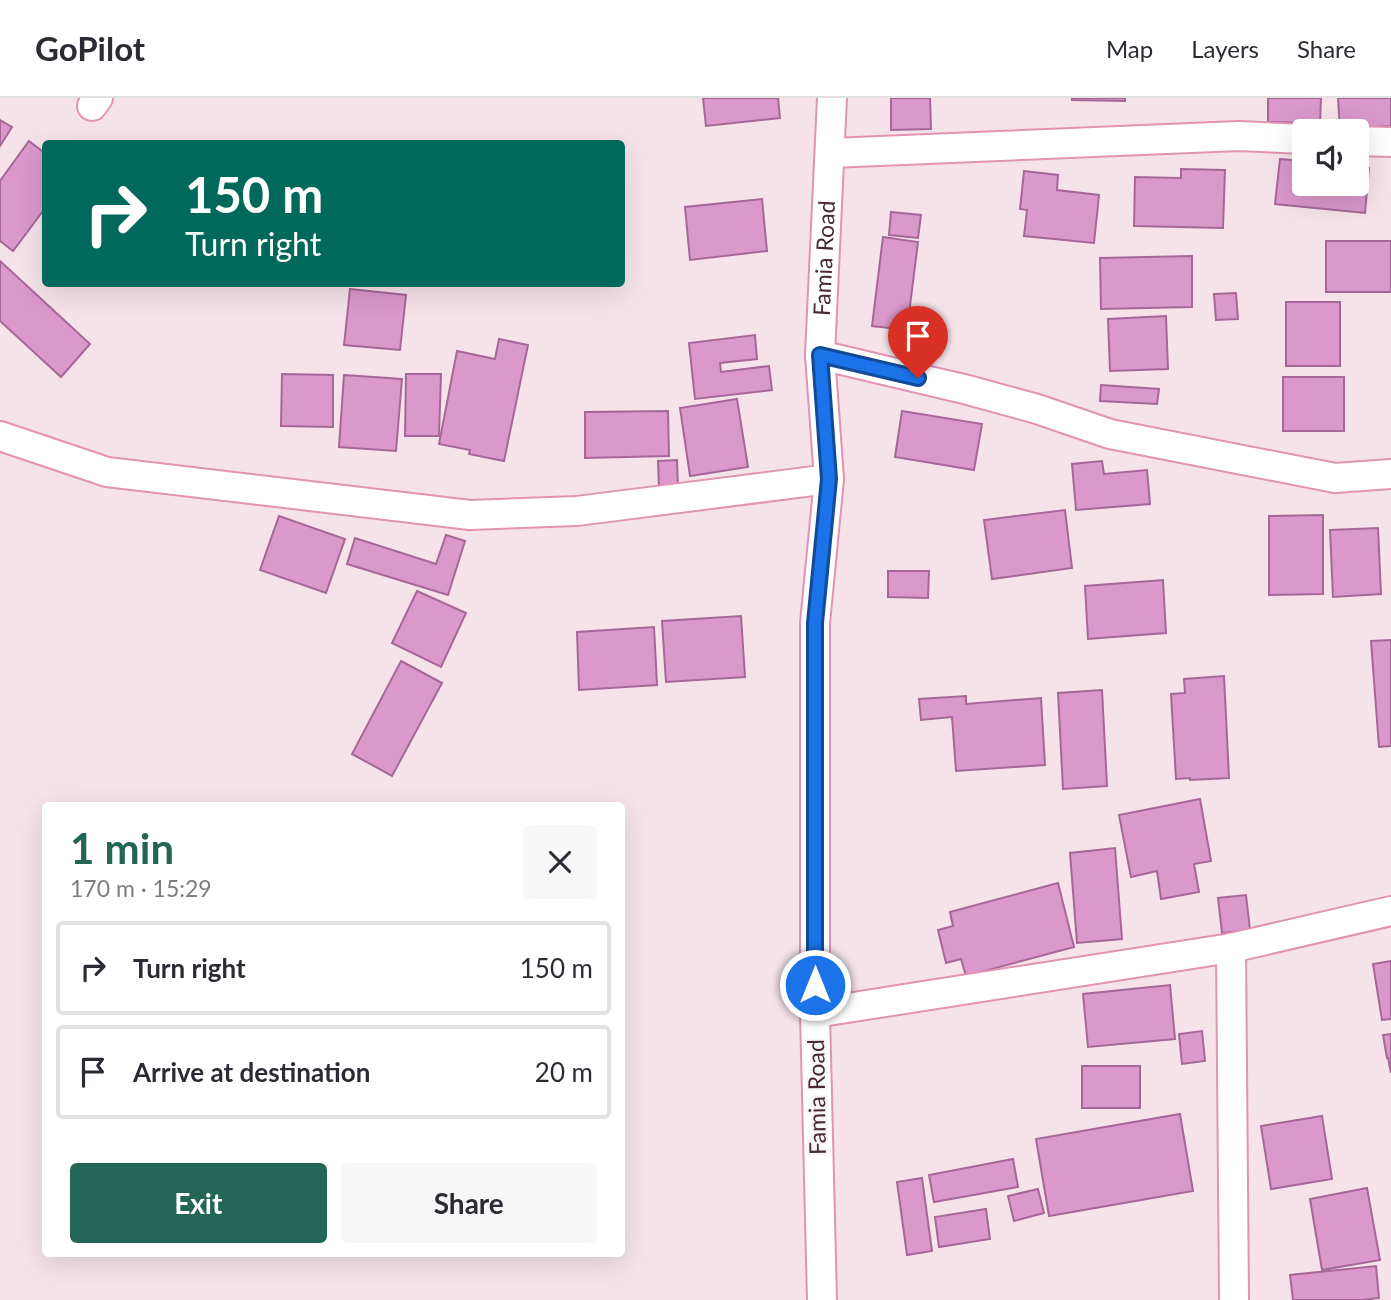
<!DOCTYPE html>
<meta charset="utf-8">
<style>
:root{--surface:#fff;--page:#f7f7f7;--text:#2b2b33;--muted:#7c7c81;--line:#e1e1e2;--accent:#236656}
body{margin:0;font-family:Lato,sans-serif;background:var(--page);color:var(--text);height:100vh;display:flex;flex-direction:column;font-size:26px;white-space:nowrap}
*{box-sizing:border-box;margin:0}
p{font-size:23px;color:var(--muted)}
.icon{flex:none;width:38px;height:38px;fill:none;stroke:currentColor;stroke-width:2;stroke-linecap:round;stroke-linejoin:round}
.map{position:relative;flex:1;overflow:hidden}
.panel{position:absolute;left:42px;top:704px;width:583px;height:455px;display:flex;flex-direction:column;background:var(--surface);border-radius:7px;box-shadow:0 7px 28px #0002}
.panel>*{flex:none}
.top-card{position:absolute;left:42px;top:42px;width:583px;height:147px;border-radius:7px;box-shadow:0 7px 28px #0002;background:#00695c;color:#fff;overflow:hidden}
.buttons{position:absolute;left:1292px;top:21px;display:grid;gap:14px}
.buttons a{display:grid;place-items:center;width:77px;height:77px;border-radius:7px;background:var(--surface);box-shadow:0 7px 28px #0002;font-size:35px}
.pin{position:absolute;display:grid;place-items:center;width:60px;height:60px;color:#fff;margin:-72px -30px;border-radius:50% 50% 50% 0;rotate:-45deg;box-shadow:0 0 7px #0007}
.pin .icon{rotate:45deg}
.me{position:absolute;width:77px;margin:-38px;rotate:0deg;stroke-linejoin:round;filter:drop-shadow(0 0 5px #0008)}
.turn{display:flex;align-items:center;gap:24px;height:147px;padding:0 28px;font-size:32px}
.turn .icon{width:91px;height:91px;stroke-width:2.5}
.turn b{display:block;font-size:49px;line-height:60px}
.round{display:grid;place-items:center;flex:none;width:74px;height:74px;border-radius:7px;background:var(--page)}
.summary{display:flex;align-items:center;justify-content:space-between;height:119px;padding:0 28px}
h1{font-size:42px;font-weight:700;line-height:52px;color:var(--accent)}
.action{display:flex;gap:14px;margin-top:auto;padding:14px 28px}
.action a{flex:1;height:80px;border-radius:7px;background:var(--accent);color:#fff;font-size:28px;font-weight:700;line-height:80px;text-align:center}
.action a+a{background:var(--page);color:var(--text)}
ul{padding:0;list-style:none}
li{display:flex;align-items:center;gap:21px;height:94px;margin:0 14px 10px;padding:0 14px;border:4px solid var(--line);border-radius:7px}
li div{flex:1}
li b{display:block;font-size:26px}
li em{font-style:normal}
header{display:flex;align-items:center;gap:42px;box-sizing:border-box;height:98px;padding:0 35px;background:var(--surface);border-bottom:2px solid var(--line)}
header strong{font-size:33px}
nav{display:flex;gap:38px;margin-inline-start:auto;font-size:24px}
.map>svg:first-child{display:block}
</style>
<header>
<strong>GoPilot</strong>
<nav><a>Map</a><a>Layers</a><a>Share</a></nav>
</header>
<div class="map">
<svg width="1391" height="1202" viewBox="0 0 1391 1202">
<rect width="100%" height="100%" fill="#f5e3e9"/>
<g fill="#da98cb" stroke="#a66798" stroke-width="2">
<polygon points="703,0 778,0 780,20 706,28"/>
<polygon points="891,0 930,0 931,31 891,32"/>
<polygon points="1072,0 1125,0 1125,3 1072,2"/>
<polygon points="1268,0 1321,0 1320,25 1268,24"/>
<polygon points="1338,0 1391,0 1391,28 1340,31"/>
<polygon points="0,22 12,29 0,48"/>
<polygon points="29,43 46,56 46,109 13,153 0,143 0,83"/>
<polygon points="1280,61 1304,63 1304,86 1356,86 1356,61 1367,62 1367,70 1369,70 1365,115 1275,106"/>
<polygon points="1181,71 1225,72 1223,130 1134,128 1135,79 1181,80"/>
<polygon points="1024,73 1058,77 1057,92 1099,97 1094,145 1024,138 1027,112 1020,111"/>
<polygon points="762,101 767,153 690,162 685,109"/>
<polygon points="891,114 921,117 918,140 889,137"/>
<polygon points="883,139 918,144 907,232 872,228"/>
<rect x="1326" y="143" width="65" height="51"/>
<polygon points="1192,158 1192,209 1101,211 1100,160"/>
<polygon points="0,163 90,246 61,279 0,223"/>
<polygon points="350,191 406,197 400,252 344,247"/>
<polygon points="1236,195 1238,221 1216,222 1214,196"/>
<rect x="1286" y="204" width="54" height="64"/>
<polygon points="1166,218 1168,271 1110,273 1108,221"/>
<polygon points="755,237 757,261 720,265 721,274 769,268 772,292 695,301 689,245"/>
<polygon points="499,241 528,247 504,363 469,356 470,352 439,346 457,253 495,261"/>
<polygon points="282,276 333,277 333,329 281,328"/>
<polygon points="406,276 441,276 439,338 405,338"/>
<polygon points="344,277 402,281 396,353 339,349"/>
<rect x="1283" y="279" width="61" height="54"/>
<polygon points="1101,287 1159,291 1157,306 1100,303"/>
<polygon points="737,301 748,369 690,378 680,310"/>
<polygon points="668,313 669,358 585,360 585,314"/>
<polygon points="902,313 982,326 974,372 895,359"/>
<polygon points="677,362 678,389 659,390 658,363"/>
<polygon points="1102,363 1104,376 1147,372 1150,406 1076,412 1072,366"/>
<polygon points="1065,412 1072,470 992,481 984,422"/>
<polygon points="1323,417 1323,496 1269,497 1269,418"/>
<polygon points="279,418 345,441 326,495 260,472"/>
<polygon points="1378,430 1381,496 1333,499 1330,432"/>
<polygon points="446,437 465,443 448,497 347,466 355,440 436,466"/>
<polygon points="888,473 929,473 928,500 888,499"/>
<polygon points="1163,482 1166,535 1088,541 1085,488"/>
<polygon points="417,493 466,515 441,569 392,545"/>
<polygon points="741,518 745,579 666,584 662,523"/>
<polygon points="654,529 657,587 579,592 577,534"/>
<polygon points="1391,542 1391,648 1379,649 1371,543"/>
<polygon points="401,563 442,585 392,678 352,656"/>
<polygon points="1224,578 1229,680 1190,682 1190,680 1176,681 1171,596 1185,595 1184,581"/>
<polygon points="1102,592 1107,688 1063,691 1058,595"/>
<polygon points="966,598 966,606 1041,600 1045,667 956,673 952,619 921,622 919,601"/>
<polygon points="1200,701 1211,763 1194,766 1199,794 1161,801 1157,773 1131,779 1119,717"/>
<polygon points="1115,750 1122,841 1077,845 1070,755"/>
<polygon points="1058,785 1074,849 966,878 961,861 946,865 938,832 953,828 950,814"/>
<polygon points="1246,797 1250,832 1222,835 1218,800"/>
<polygon points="1391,863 1391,921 1382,922 1373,866"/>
<polygon points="1170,887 1175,941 1088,949 1083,896"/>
<polygon points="1202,933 1205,963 1182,966 1179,936"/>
<polygon points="1391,936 1391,975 1388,960 1387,960 1383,937"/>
<rect x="1082" y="968" width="58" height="42"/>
<polygon points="1180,1016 1193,1093 1049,1118 1036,1041"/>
<polygon points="1322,1018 1332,1081 1271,1091 1261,1028"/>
<polygon points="1013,1061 1018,1089 934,1104 929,1077"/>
<polygon points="922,1080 932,1153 907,1157 897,1084"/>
<polygon points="1367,1090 1380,1162 1322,1172 1310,1101"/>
<polygon points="1038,1091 1044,1115 1014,1123 1008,1098"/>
<polygon points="986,1111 990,1141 939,1149 935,1119"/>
<polygon points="1376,1168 1379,1200 1363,1202 1293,1202 1290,1177"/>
</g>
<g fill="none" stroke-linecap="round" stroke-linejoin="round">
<defs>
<g id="minor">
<polyline points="92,8 98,0"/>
<polyline points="1356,43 1391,44"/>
<polyline points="831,55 1239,38 1304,41"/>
<polyline points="820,257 968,292 1037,311 1110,336 1335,380 1391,376"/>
<polyline points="0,338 107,374 470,417 577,413 829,381"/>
<polyline points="1231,850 1234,1202"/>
<polyline points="815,915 1231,850 1391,813"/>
<path id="s1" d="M822,1202L815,915V525L829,381L820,257L832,0"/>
</g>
</defs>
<use href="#minor" stroke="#e393b2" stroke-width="32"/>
<use href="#minor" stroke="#fff" stroke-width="28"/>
</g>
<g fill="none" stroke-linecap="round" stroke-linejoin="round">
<defs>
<polyline id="route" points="815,887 815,525 829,381 820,257 918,280"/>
</defs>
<use href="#route" stroke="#114b97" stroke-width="18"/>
<use href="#route" stroke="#1a73e8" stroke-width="12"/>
</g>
<g text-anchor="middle" stroke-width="5" stroke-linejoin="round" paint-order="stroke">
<g font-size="23" fill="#4a2936" stroke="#f6f6f6">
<text dy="8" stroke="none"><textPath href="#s1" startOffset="1043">Famia Road</textPath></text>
<text transform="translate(817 999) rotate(-91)" y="8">Famia Road</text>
</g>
</g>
</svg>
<div class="buttons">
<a><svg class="icon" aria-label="sound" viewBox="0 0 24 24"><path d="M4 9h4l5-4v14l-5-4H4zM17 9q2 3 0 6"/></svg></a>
</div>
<div class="pin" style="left:918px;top:280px;background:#d93025"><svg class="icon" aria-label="arrive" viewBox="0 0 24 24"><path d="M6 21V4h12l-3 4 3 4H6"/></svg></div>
<svg class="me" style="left:815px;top:887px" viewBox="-20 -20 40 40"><circle r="17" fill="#1a73e8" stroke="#fff" stroke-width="3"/><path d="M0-11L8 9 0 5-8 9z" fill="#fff"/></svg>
<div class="top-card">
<div class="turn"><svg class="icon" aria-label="right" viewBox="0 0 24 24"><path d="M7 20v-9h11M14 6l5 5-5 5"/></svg><div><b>150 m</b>Turn right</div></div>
</div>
<section class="panel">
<div class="summary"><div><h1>1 min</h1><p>170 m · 15:29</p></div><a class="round"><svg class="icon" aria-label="close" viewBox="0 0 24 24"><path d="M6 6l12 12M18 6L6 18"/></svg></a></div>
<ul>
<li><svg class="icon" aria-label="right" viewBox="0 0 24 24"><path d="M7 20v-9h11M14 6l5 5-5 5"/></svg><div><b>Turn right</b></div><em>150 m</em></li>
<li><svg class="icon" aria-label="arrive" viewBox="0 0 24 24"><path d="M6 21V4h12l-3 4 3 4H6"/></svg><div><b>Arrive at destination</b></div><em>20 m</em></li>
</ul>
<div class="action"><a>Exit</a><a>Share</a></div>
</section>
</div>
